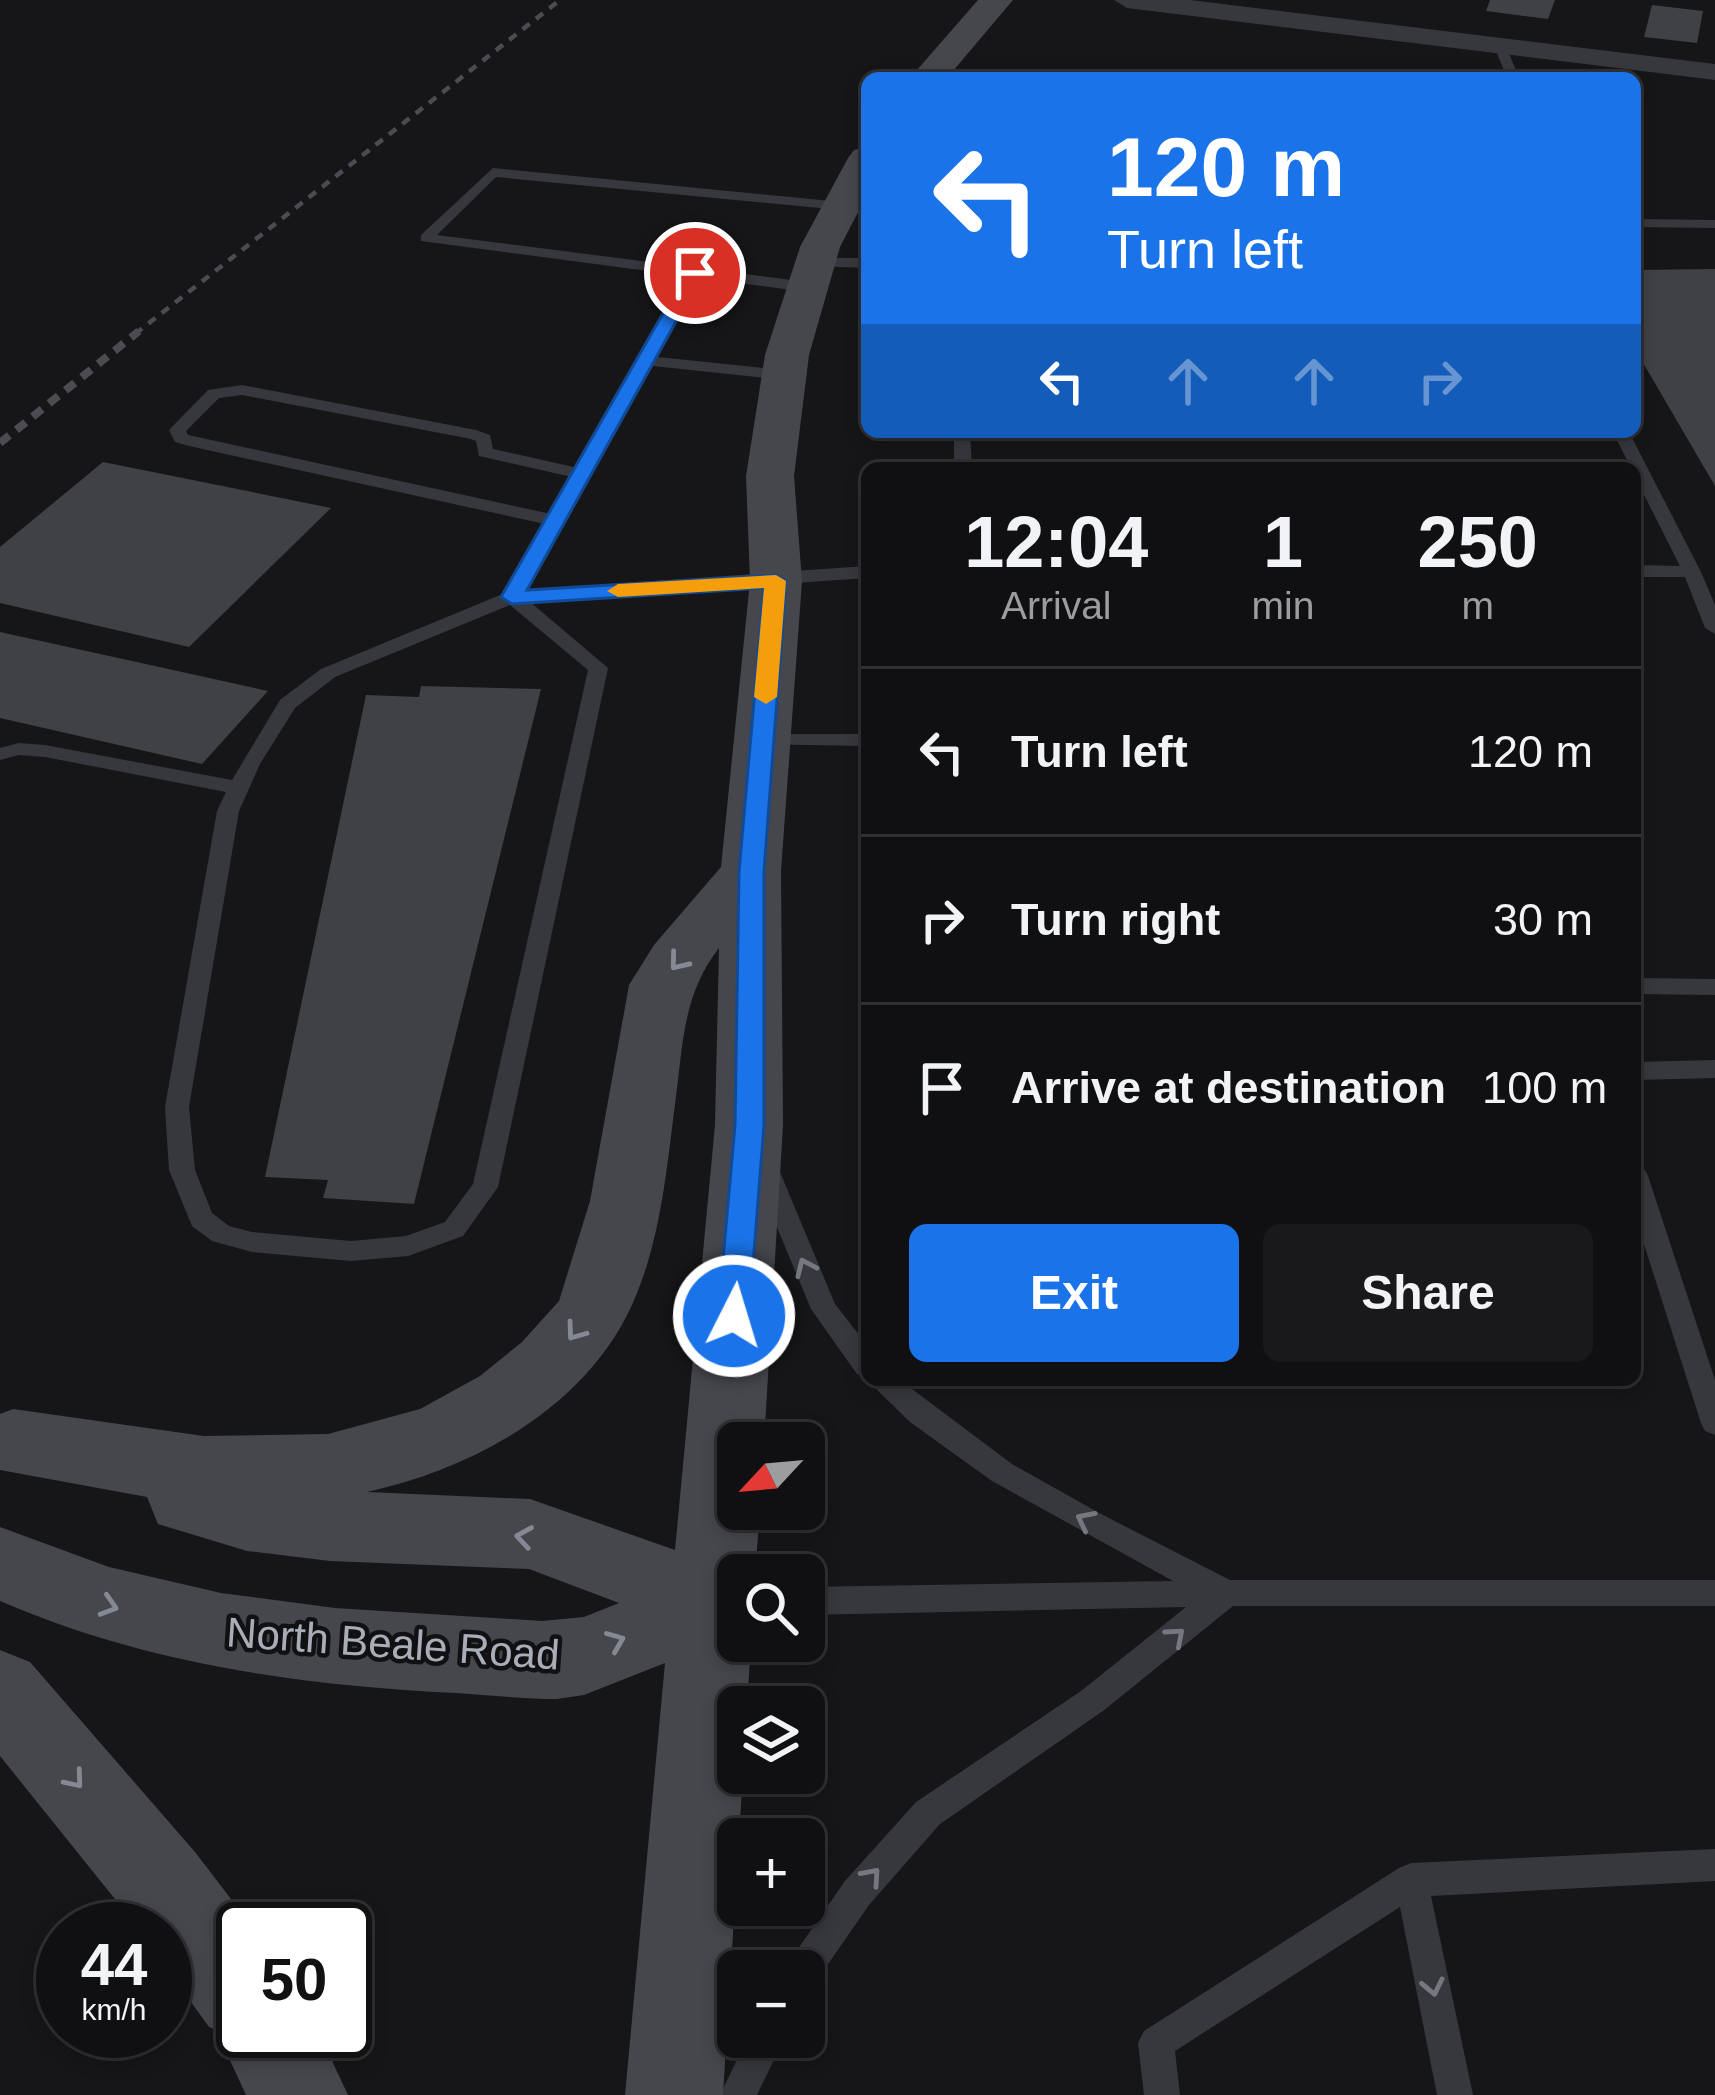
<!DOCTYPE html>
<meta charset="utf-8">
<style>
:root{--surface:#101012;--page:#19191b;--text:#f1f3f6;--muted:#9c9d9f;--line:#303032;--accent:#1a73e8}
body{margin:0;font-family:Helvetica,sans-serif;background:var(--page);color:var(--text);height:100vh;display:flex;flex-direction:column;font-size:45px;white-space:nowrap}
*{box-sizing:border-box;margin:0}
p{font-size:39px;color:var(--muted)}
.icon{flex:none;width:66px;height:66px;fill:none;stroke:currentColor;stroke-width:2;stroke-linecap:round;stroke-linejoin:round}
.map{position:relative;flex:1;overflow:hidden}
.drawer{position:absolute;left:861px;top:462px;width:780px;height:924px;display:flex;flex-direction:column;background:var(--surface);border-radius:18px;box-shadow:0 6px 18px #0003,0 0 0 3px var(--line)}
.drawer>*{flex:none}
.hud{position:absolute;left:861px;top:72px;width:780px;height:366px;border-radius:18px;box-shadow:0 6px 18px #0003,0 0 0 3px var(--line);background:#1a73e8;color:#fff;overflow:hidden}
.needle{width:78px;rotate:244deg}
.buttons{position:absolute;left:717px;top:1422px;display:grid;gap:24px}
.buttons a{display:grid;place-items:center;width:108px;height:108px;border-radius:18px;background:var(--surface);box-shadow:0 6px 18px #0003,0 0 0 3px var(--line);font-size:60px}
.speed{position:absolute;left:36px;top:1902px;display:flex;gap:24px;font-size:60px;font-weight:700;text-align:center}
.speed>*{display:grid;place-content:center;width:156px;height:156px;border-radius:50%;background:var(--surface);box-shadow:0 6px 18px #0003,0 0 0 3px var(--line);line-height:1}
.speed small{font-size:30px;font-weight:400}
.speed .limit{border:6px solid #111;border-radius:18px;background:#fff;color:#111}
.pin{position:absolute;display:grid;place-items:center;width:102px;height:102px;color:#fff;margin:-51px;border:6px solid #fff;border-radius:50%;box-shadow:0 3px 12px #0007}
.me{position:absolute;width:132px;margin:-66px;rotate:5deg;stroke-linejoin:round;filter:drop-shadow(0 0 9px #0008)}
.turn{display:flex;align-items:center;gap:42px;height:252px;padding:0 48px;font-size:54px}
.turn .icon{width:156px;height:156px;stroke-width:2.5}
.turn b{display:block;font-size:84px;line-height:102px}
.lanes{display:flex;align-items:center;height:114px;padding:0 48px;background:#0003;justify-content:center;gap:60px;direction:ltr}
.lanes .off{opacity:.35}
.eta{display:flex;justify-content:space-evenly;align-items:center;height:204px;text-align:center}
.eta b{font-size:72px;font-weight:700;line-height:84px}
.primary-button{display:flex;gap:24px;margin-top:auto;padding:24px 48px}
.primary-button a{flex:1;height:138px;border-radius:18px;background:var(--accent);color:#fff;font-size:48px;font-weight:700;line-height:138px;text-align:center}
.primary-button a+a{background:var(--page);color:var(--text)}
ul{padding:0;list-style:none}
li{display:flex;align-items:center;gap:36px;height:168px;padding:0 48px;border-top:3px solid var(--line)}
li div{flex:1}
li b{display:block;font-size:45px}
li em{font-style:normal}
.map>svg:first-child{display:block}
</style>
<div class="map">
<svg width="1715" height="2095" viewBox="0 0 1715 2095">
<rect width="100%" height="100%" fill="#161618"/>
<g fill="#404145">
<polygon points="1490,0 1555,0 1548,19 1486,11"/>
<polygon points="1652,5 1703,11 1697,43 1644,37"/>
<polygon points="1715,269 1715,486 1635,349 1635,270"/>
<polygon points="103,462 331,508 189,647 0,603 0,547"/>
<polygon points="0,632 268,691 202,764 0,718"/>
<polygon points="421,686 541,689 414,1204 323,1198 328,1180 265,1177 366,695 419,697"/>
</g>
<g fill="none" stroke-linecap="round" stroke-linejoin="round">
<g fill="#37383d" fill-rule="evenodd">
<polygon points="1500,42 1506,46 1519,78 1507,78 1494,46"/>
<path d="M493,168L841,202L848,206L841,210L496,177L437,235L807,282L815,287L807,292L700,278L658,357L784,370L792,375L784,380L653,366L525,590L867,566V578L529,601L608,668L498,1187L463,1236L408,1256L351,1261L252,1252L212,1241L192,1226L169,1170L165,1107L217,811L226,792L45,757L19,755L0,760V748L19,743L45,745L232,780L280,700L321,669L505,593L545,524L189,446L175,442L169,430L208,390L242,385L476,430L490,435L493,449L578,468L686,276L421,241V235ZM242,395L471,439L476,441L479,456L572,477L551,514L188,435L186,431L219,398ZM510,605L588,670L473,1184L445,1222L406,1236L351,1241L252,1232L229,1226L212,1213L195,1170L189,1107L239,811L260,764L295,708L335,677Z"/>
<polygon points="1635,219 1715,220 1715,228 1635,227"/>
<polygon points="815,258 867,258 867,268 810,266 807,263"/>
<polygon points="954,432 970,432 972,468 954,468"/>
<polygon points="1613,432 1629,432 1701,572 1715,605 1715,634 1705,628 1685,577 1635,577 1635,565 1680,566 1635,477 1635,468 1631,468"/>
<polygon points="762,734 867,734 867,746 755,744 752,740"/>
<polygon points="1635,978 1715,979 1715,995 1635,994"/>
<polygon points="1715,1060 1715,1078 1635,1080 1635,1062"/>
<polygon points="767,1162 776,1165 780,1172 835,1304 867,1345 867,1377 857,1374 811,1309 754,1172 758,1165"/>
<polygon points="1635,1166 1644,1169 1648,1176 1715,1380 1715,1435 1705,1431 1701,1423 1635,1216"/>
<polygon points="867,1380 900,1380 1012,1464 1101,1514 1230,1580 1715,1580 1715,1606 1233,1606 1103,1711 940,1824 869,1905 815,1983 804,1988 804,1971 786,1971 791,1959 845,1881 916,1802 1081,1691 1186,1607 804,1615 804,1587 1173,1581 992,1481 910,1422"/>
<polygon points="1715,1849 1715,1881 1431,1896 1473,2095 1437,2095 1400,1907 1175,2051 1180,2095 1144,2095 1138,2043 1144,2031 1399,1868 1411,1863"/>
<polygon points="748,2037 785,2037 757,2095 720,2095"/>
</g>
<polygon fill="#37383d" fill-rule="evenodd" points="1114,0 1190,0 1715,64 1715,80 1127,8"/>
<g fill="#45474d" fill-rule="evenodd">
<polygon points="978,0 1013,0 947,78 910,78"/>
<path d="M867,147V195L840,247L809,355L794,476L802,581L781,871L783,1125L764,1443H738V1509H760L755,1575H738V1641H751L747,1707H738V1773H743L723,2095H625L665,1663L584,1695L557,1699C523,1699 489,1695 456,1693C298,1685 146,1664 0,1601V1527L109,1567L221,1593L335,1608L542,1621L584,1617L619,1603L529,1569L330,1561L247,1551L158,1524L147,1497L0,1470V1414L13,1409L204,1436L328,1434L420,1409L480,1376L522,1342L559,1301L590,1201L629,985L654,945L721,867L750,581L746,476L765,355L800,247L848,158L854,150ZM719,948L715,1125L675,1550L530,1499L367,1492C477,1468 594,1403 637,1293C661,1234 667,1167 675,1104C683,1047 682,995 719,948Z"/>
<polygon points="0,1650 30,1662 195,1852 254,1929 243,1929 243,2031 318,2031 348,2095 246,2095 216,2030 209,2027 165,1966 165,1929 139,1929 0,1756"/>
</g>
<polyline stroke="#4a4c52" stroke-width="4.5" stroke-dasharray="9 8" stroke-linecap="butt" points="135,334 560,0"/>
<polyline stroke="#4a4c52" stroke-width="8" stroke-dasharray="12 9" stroke-linecap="butt" points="0,443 139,331"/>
</g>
<defs><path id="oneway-chevron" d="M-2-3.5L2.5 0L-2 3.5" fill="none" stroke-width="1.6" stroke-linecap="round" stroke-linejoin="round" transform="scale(3)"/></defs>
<g stroke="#858993">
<use href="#oneway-chevron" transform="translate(678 962) rotate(129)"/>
<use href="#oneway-chevron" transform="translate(575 1332) rotate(126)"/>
<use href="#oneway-chevron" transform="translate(524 1537) rotate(-171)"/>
<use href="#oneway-chevron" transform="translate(109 1606) rotate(17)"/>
<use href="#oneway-chevron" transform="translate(616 1641) rotate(-22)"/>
<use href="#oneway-chevron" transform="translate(75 1780) rotate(50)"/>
</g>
<g stroke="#757881">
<use href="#oneway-chevron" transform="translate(805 1267) rotate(-114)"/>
<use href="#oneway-chevron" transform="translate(1085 1520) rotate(-153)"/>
<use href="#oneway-chevron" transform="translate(1176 1636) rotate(-41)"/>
<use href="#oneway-chevron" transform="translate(872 1876) rotate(-49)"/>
<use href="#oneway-chevron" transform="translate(1433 1987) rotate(78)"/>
</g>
<polygon fill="#1a73e8" stroke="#114b97" stroke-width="3" points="695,268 703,273 527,590 776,575 786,581 764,871 764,1125 749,1316 745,1325 723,1325 718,1316 735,1125 739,871 764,588 512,604 501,597 686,273"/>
<polygon fill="#f59e0b" points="776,575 786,581 777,697 766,704 754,697 764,588 618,597 607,591 618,584"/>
<g text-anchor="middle" stroke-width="9" stroke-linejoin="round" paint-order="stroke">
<g font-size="42" fill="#a8adb8" stroke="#111113">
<text transform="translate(393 1643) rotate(4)" y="15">North Beale Road</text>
</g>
</g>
</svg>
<div class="buttons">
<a><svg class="needle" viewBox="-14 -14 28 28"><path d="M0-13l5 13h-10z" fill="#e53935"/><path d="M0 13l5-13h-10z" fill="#9c9d9f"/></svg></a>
<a><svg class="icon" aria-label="search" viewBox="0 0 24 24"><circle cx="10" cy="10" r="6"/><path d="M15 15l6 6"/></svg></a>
<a><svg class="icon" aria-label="layers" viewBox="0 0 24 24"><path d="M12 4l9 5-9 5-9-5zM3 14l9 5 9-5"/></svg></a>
<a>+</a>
<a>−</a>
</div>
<div class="speed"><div>44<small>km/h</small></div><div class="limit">50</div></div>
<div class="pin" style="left:695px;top:273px;background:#d93025"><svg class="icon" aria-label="arrive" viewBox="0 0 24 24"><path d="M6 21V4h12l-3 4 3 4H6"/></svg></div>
<svg class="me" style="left:734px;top:1316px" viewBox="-20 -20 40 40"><circle r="17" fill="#1a73e8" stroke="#fff" stroke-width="3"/><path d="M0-11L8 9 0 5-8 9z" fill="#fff"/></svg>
<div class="hud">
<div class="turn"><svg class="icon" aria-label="left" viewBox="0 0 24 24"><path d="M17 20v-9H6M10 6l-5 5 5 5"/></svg><div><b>120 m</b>Turn left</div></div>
<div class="lanes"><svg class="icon" aria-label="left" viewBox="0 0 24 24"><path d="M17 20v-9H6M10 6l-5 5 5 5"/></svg><svg class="icon off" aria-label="ahead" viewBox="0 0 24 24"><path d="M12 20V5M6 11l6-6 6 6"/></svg><svg class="icon off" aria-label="ahead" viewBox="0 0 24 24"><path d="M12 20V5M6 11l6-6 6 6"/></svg><svg class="icon off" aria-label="right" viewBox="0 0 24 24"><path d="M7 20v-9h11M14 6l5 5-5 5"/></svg></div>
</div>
<section class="drawer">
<div class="eta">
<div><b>12:04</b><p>Arrival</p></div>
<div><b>1</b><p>min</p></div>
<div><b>250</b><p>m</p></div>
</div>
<ul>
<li><svg class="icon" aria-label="left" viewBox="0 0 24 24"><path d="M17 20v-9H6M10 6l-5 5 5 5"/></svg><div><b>Turn left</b></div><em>120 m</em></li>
<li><svg class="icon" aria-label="right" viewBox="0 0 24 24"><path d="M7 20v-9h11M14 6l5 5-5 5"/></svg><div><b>Turn right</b></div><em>30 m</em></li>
<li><svg class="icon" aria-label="arrive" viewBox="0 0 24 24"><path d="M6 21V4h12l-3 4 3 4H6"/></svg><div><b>Arrive at destination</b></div><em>100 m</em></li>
</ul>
<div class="primary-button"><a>Exit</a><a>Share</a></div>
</section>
</div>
